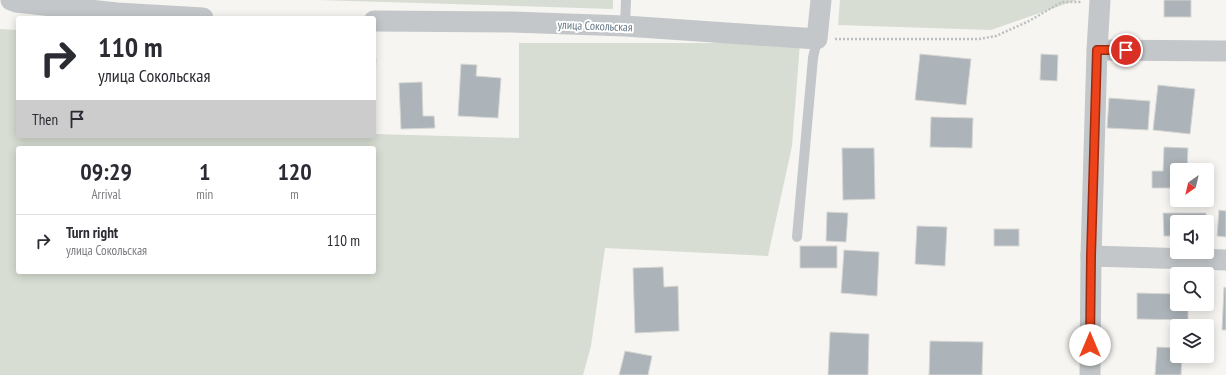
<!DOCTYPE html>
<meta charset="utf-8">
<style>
:root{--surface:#fff;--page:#f7f7f7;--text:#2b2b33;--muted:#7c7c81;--line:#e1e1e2}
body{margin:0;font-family:"PT Sans Narrow",sans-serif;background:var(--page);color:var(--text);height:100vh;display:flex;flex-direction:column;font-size:15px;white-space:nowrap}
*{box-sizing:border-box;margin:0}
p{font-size:13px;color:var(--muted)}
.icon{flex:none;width:22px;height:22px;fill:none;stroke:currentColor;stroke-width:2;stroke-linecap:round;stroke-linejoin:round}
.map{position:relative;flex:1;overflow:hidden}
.drawer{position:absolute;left:16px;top:146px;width:360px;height:128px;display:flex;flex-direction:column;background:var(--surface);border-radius:4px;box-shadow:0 2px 10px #0003}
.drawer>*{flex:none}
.guide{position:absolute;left:16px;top:16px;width:360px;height:122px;border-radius:4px;box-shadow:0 2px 10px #0003;background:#fff;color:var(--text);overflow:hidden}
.needle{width:26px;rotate:214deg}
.tools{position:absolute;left:1170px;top:163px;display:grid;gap:8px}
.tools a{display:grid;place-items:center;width:44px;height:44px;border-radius:4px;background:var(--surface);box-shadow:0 2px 10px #0003;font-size:20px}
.pin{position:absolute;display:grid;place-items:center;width:34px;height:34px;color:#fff;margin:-17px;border:2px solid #fff;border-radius:50%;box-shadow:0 1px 4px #0007}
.me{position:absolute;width:44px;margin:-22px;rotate:0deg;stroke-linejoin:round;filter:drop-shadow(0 0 3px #0008)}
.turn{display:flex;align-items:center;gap:14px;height:84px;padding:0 16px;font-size:18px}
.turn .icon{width:52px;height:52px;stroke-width:2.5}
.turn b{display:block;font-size:28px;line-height:34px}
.then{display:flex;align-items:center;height:38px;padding:0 16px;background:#0003;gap:8px;font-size:15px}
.eta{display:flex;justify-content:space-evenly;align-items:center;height:68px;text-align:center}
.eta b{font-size:24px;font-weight:700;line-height:28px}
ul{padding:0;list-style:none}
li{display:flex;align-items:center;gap:12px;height:52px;padding:0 16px;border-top:1px solid var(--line)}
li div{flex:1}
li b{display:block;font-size:15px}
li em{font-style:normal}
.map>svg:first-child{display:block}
</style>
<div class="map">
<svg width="1226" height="375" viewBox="0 0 1226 375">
<rect width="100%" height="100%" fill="#f6f5f1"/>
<g fill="#d7ddd2" fill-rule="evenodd">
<polygon points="318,0 613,0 613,9"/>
<polygon points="840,0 1077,0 991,30 838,25"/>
<path d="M0,29L18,30V136H374V134L519,138V43H800L792,146L768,256L605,248L591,346L583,375H0ZM18,148H374V272H18Z"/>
</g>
<g fill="#acb4b9" stroke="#d7d7d4">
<rect x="1164" y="0" width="27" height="17"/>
<polygon points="920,54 971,59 966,105 915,100"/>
<polygon points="1041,54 1058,55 1057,81 1040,80"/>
<polygon points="374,58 376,58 375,82 374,82"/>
<polygon points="461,64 477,65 476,76 501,78 498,118 458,116"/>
<polygon points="422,82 423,116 434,116 435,128 401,129 399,83"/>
<polygon points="1158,85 1195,89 1190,134 1153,130"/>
<polygon points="1109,98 1150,101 1148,130 1107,128"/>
<polygon points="931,117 973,118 972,148 930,147"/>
<polygon points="1164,147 1188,148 1187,170 1177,170 1177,188 1152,188 1152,171 1163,171"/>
<polygon points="842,148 874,148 875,199 843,200"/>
<polygon points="1219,210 1226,211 1226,237 1217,236"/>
<polygon points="827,212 848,213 846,242 826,241"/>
<polygon points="1163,213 1206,213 1206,222 1177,222 1177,236 1164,236"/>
<polygon points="917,226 947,227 945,266 915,264"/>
<rect x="994" y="229" width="25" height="17"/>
<rect x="800" y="246" width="37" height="22"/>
<polygon points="844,250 879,252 877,296 841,293"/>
<polygon points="663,267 664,287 678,286 679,331 635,333 633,268"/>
<polygon points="1224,287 1226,288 1226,330 1222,330"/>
<polygon points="1137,293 1177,294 1177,304 1188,304 1188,320 1137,319"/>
<polygon points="830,332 869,334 868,375 828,375"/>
<polygon points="930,341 983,342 982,375 929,375"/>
<polygon points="1157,347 1177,348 1177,356 1182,356 1181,375 1155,375"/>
<polygon points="625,351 652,356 648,375 619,375"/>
</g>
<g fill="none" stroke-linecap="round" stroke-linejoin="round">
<polyline stroke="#bcbfc1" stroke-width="2.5" stroke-dasharray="2 2" stroke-linecap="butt" points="835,39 979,39 996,36 1029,21 1062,2 1081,2"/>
<g stroke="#c3c7ca" stroke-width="10">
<polyline points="625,26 626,0"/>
<polyline points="797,237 813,58 817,39"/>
</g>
<g stroke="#c3c7ca" stroke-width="21">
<polyline points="11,0 16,2 117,13 203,18"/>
<polyline points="374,21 512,22 625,26 817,39 821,0"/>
<polyline points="1097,50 1226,51"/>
<polyline points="1091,256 1226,260"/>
<polyline points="1090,375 1091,256 1097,50 1100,0"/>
</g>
</g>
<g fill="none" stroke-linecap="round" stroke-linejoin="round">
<defs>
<polyline id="route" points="1090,345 1091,256 1097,50 1126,50"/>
</defs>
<use href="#route" stroke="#9a2b11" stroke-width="10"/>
<use href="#route" stroke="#ed421a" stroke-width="7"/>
</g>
<g text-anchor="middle" stroke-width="4" stroke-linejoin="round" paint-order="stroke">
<g font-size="12" fill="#637784" stroke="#fff">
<text transform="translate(595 26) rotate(2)" y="4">улица Сокольская</text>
</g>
</g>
</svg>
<div class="tools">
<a><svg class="needle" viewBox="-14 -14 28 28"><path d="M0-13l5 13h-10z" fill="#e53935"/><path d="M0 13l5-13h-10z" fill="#7c7c81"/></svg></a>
<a><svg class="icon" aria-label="sound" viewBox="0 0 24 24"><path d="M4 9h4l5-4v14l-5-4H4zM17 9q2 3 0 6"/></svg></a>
<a><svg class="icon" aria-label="search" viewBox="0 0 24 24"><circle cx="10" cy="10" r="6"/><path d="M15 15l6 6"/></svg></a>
<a><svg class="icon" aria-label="layers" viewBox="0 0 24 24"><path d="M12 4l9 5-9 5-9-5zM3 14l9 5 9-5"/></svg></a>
</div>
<div class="pin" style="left:1126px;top:50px;background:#d93025"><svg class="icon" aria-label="arrive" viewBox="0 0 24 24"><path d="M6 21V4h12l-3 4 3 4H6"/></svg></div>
<svg class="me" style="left:1090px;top:345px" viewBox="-20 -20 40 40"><circle r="19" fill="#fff"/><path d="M0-13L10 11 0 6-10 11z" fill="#ed421a"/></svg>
<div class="guide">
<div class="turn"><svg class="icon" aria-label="right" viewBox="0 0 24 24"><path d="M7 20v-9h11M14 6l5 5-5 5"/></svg><div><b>110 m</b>улица Сокольская</div></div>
<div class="then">Then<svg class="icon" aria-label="arrive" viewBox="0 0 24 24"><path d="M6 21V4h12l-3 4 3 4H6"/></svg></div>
</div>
<section class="drawer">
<div class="eta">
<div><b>09:29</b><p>Arrival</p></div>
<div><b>1</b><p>min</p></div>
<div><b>120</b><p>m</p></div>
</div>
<ul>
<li><svg class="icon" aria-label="right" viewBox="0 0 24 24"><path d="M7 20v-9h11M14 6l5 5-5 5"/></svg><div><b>Turn right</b><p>улица Сокольская</p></div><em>110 m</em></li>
</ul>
</section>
</div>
